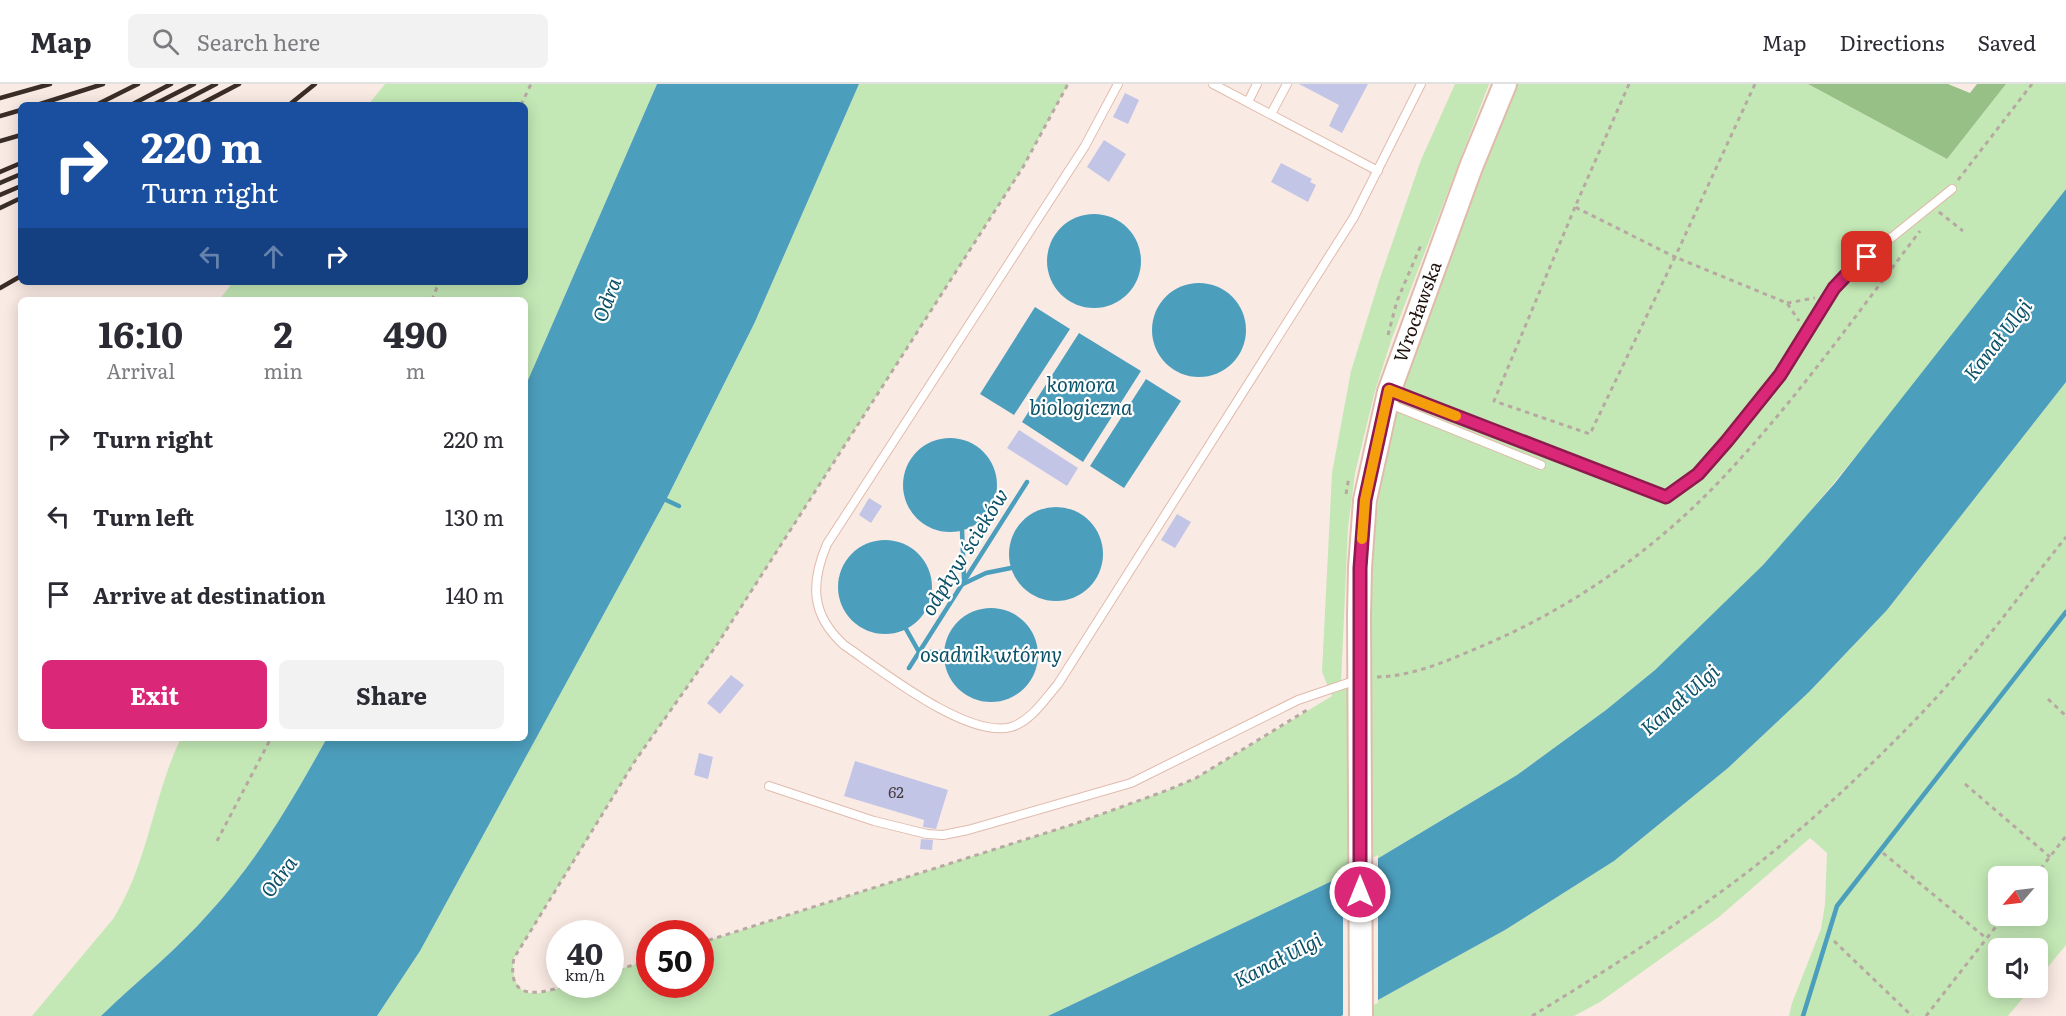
<!DOCTYPE html>
<meta charset="utf-8">
<style>
:root{--surface:#fff;--page:#f2f2f3;--text:#2b2b33;--muted:#7c7c81;--line:#e1e1e2;--accent:#db2777}
body{margin:0;font-family:Literata,serif;background:var(--page);color:var(--text);height:100vh;display:flex;flex-direction:column;font-size:22px;white-space:nowrap}
*{box-sizing:border-box;margin:0}
p{font-size:20px;color:var(--muted)}
.icon{flex:none;width:33px;height:33px;fill:none;stroke:currentColor;stroke-width:2;stroke-linecap:round;stroke-linejoin:round}
.map{position:relative;flex:1;overflow:hidden}
.details{position:absolute;left:18px;top:213px;width:510px;height:444px;display:flex;flex-direction:column;background:var(--surface);border-radius:9px;box-shadow:0 3px 15px #0003}
.details>*{flex:none}
.guide{position:absolute;left:18px;top:18px;width:510px;height:183px;border-radius:9px;box-shadow:0 3px 15px #0003;background:#1a4fa0;color:#fff;overflow:hidden}
.needle{width:39px;rotate:242deg}
.controls{position:absolute;left:1988px;top:782px;display:grid;gap:12px}
.controls a{display:grid;place-items:center;width:60px;height:60px;border-radius:9px;background:var(--surface);box-shadow:0 3px 15px #0003;font-size:30px}
.speed{position:absolute;left:546px;top:836px;display:flex;gap:12px;font-size:30px;font-weight:700;text-align:center}
.speed>*{display:grid;place-content:center;width:78px;height:78px;border-radius:50%;background:var(--surface);box-shadow:0 3px 15px #0003;line-height:1}
.speed small{font-size:15px;font-weight:400}
.speed .limit{border:9px solid #d22;background:#fff;color:#111}
.pin{position:absolute;display:grid;place-items:center;width:51px;height:51px;color:#fff;margin:-26px;border-radius:12px;box-shadow:0 3px 9px #0006}
.me{position:absolute;width:66px;margin:-33px;rotate:0deg;stroke-linejoin:round;filter:drop-shadow(0 0 4px #0008)}
.turn{display:flex;align-items:center;gap:21px;height:126px;padding:0 24px;font-size:27px}
.turn .icon{width:78px;height:78px;stroke-width:2.5}
.turn b{display:block;font-size:42px;line-height:51px}
.lanes{display:flex;align-items:center;height:57px;padding:0 24px;background:#0003;justify-content:center;gap:30px;direction:ltr}
.lanes .off{opacity:.35}
.eta{display:flex;justify-content:space-evenly;align-items:center;height:102px;text-align:center}
.eta b{font-size:36px;font-weight:700;line-height:42px}
.action{display:flex;gap:12px;margin-top:auto;padding:12px 24px}
.action a{flex:1;height:69px;border-radius:9px;background:var(--accent);color:#fff;font-size:24px;font-weight:700;line-height:69px;text-align:center}
.action a+a{background:var(--page);color:var(--text)}
ul{padding:0;list-style:none}
li{display:flex;align-items:center;gap:18px;height:78px;padding:0 24px}
li div{flex:1}
li b{display:block;font-size:22px}
li em{font-style:normal}
header{display:flex;align-items:center;gap:36px;box-sizing:border-box;height:84px;padding:0 30px;background:var(--surface);border-bottom:2px solid var(--line)}
header strong{font-size:28px}
nav{display:flex;gap:33px;margin-inline-start:auto;font-size:21px}
.search{width:420px;height:54px;background:var(--page);display:flex;align-items:center;gap:15px;box-sizing:border-box;padding:0 21px;border-radius:9px;color:var(--muted);font-size:22px}
.map>svg:first-child{display:block}
</style>
<header>
<strong>Map</strong>
<div class="search"><svg class="icon" aria-label="search" viewBox="0 0 24 24"><circle cx="10" cy="10" r="6"/><path d="M15 15l6 6"/></svg>Search here</div>
<nav><a>Map</a><a>Directions</a><a>Saved</a></nav>
</header>
<div class="map">
<svg width="2066" height="932" viewBox="0 0 2066 932">
<rect width="100%" height="100%" fill="#faeae4"/>
<g fill="#c3e8b5" fill-rule="evenodd">
<polygon points="385,0 657,0 525,303 525,216 219,216 233,198 525,198 525,21 368,21"/>
<path d="M859,0H1068L1023,83L718,559L635,677L514,874C511,893 516,912 539,909C550,908 561,902 572,900C584,898 598,900 610,900L611,888L649,876L650,900H700L701,859L1074,740L1168,706L1196,694L1332,612L1322,588L1332,389L1351,287L1379,197L1421,76L1455,0H1489L1392,254L1375,307L1355,389L1348,444L1341,598L1369,594C1370,500 1373,404 1399,313L1480,91L1518,0H1808L1947,75L2006,0H2066V105L1904,314L1794,447L1763,481L1707,537L1655,586L1606,626L1517,691L1372,778L1048,932H377L420,867L666,416L754,240Z"/>
<path d="M2066,298V861L2037,896V864H1998V903H2032L2008,932H1789L1792,919L1821,845L1825,820L1827,769L1810,754L1719,833L1600,918L1574,932H1341L1378,916L1505,846L1614,777L1728,684L1809,608L1887,526ZM1998,792H2037V831H1998Z"/>
<path d="M181,654H327C293,715 258,776 210,828C177,866 137,897 101,932H32L113,835C148,780 153,712 181,654Z"/>
</g>
<polygon fill="#96c086" points="1808,0 1948,0 1970,9 1977,0 2006,0 1947,75"/>
<g fill="#4c9ebd">
<path d="M657,0H859L754,240L666,416L420,867L377,932H101C137,897 177,866 210,828C258,776 293,715 327,654H525V303Z"/>
<polygon points="2066,105 2066,298 1887,526 1809,608 1728,684 1614,777 1505,846 1378,916 1341,932 1048,932 1372,778 1517,691 1606,626 1655,586 1763,481 1835,399"/>
<circle cx="1094" cy="177" r="47"/>
<circle cx="1199" cy="246" r="47"/>
<polygon points="1035,223 1070,245 1014,331 980,310"/>
<polygon points="1079,249 1141,287 1083,378 1022,338"/>
<polygon points="1146,295 1181,317 1124,404 1090,382"/>
<circle cx="950" cy="401" r="47"/>
<circle cx="1056" cy="470" r="47"/>
<circle cx="885" cy="503" r="47"/>
<circle cx="991" cy="571" r="47"/>
</g>
<polygon fill="#faeae4" points="1378,771 1378,919 1349,932 1343,932 1343,789"/>
<g fill="none" stroke-linecap="round" stroke-linejoin="round">
<g stroke="#4c9ebd" stroke-width="4.5">
<polyline points="666,416 679,422"/>
<polyline points="962,446 964,495"/>
<polyline points="963,500 986,489 1011,484"/>
<polyline points="906,545 919,568 944,568"/>
<polyline points="909,584 1027,398"/>
<polyline points="1803,932 1837,822 2066,528"/>
</g>
</g>
<g fill="#c3c5e7">
<polygon points="1299,0 1368,0 1342,49 1329,42 1339,21"/>
<polygon points="1125,9 1139,16 1128,40 1113,33"/>
<polygon points="1104,56 1126,70 1109,98 1087,83"/>
<polygon points="1281,79 1312,95 1310,98 1316,101 1308,118 1271,98"/>
<polygon points="1019,346 1078,384 1067,402 1007,364"/>
<polygon points="869,414 882,422 871,439 859,431"/>
<polygon points="1177,430 1191,438 1175,464 1161,456"/>
<polygon points="731,591 744,601 720,630 707,619"/>
<polygon points="699,669 713,673 708,695 694,691"/>
<polygon points="855,677 948,706 936,745 923,743 924,736 844,712"/>
<polygon points="921,755 933,756 932,766 920,765"/>
</g>
<g fill="none" stroke-linecap="round" stroke-linejoin="round">
<defs>
<g id="lane">
<path d="M1118,0L1085,62L827,460C810,500 811,531 844,561C881,586 967,655 1011,643C1031,637 1045,615 1058,600L1354,133L1421,0"/>
<polyline points="1213,0 1378,87"/>
<polyline points="1248,18 1257,0"/>
<polyline points="1271,30 1287,0"/>
<polyline points="1391,307 1666,413 1698,390 1727,357 1780,291 1834,204 1851,186 1952,105"/>
<polyline points="1390,320 1541,381"/>
<polyline points="769,702 874,737 927,750 943,751 968,746 1131,699 1298,616 1357,596"/>
</g>
<polyline id="secondary" points="1361,932 1359,531 1360,484 1365,416 1389,308 1471,83 1505,0"/>
</defs>
<use href="#lane" stroke="#e0bbac" stroke-width="10"/>
<use href="#secondary" stroke="#e0bbac" stroke-width="26"/>
<g stroke="#b7a8a2" stroke-width="3" stroke-dasharray="4.5 4.5" stroke-linecap="butt">
<polyline points="1629,0 1575,123 1675,173 1755,0"/>
<polyline points="521,21 531,0"/>
<polyline points="1958,96 2032,0"/>
<polyline points="1575,123 1494,317 1590,350 1675,173 1787,219 1799,237"/>
<polyline points="1939,128 1963,147"/>
<polyline points="432,216 439,198"/>
<polyline points="1787,219 1815,214"/>
<polyline points="1388,251 1397,217 1421,161"/>
<polyline points="1346,410 1349,393"/>
<path d="M1377,593C1416,592 1454,574 1489,559C1572,523 1648,470 1712,405C1789,326 1853,235 1920,147"/>
<polyline points="2048,615 2066,632"/>
<polyline points="1965,700 2050,773"/>
<polyline points="217,757 271,654"/>
<polyline points="1883,769 1986,854"/>
<polyline points="2035,792 2066,752"/>
<polyline points="1834,857 1912,932"/>
<polyline points="700,859 1074,740 1168,706 1196,694 1307,626"/>
<polyline points="610,888 650,876"/>
<path d="M572,900C545,908 505,922 514,874L635,677L718,559L1023,83L1068,0"/>
<path d="M1532,932C1601,890 1668,847 1733,799C1800,749 1861,692 1919,632C1972,577 2018,513 2066,453"/>
<polyline points="1926,932 2005,831"/>
</g>
<use href="#lane" stroke="#fff" stroke-width="8"/>
<use href="#secondary" stroke="#fff" stroke-width="22"/>
<g stroke="#3a2d28" stroke-width="4.5">
<polyline points="0,14 50,0"/>
<polyline points="37,21 103,0"/>
<polyline points="96,21 138,0"/>
<polyline points="131,21 171,0"/>
<polyline points="153,21 194,0"/>
<polyline points="176,21 216,0"/>
<polyline points="199,21 239,0"/>
<polyline points="289,21 315,0"/>
<polyline points="0,32 21,26"/>
<polyline points="0,57 21,51"/>
<polyline points="0,88 21,79"/>
<polyline points="0,99 21,90"/>
<polyline points="0,111 21,102"/>
<polyline points="0,124 21,114"/>
<polyline points="0,204 21,192"/>
</g>
</g>
<g fill="none" stroke-linecap="round" stroke-linejoin="round">
<defs>
<polyline id="route" points="1360,808 1360,484 1365,416 1389,306 1666,413 1698,390 1727,357 1780,291 1834,204 1851,186 1867,173"/>
</defs>
<use href="#route" stroke="#8e194d" stroke-width="15"/>
<use href="#route" stroke="#db2777" stroke-width="10"/>
<polyline stroke="#f59e0b" stroke-width="10" points="1362,455 1365,416 1389,306 1456,332"/>
</g>
<g text-anchor="middle" stroke-width="4.5" stroke-linejoin="round" paint-order="stroke">
<g font-size="15" fill="#463d42">
<text x="896" y="714">62</text>
</g>
<g font-size="18" fill="#1d100b" stroke="#fff">
<text transform="translate(1418 228) rotate(-70)" y="6">Wrocławska</text>
</g>
<g font-size="20" font-style="italic" fill="#0b5167" stroke="#fff">
<text transform="translate(607 216) rotate(-69)" y="7">Odra</text>
<text transform="translate(1998 256) rotate(-52)" y="7">Kanał Ulgi</text>
<text x="1081" y="308">komora<tspan x="1081" dy="23">biologiczna</tspan></text>
<text transform="translate(965 468) rotate(-58)" y="7">odpływ ścieków</text>
<text x="991" y="578">osadnik wtórny</text>
<text transform="translate(1680 616) rotate(-41)" y="7">Kanał Ulgi</text>
<text transform="translate(279 793) rotate(-53)" y="7">Odra</text>
<text transform="translate(1278 876) rotate(-27)" y="7">Kanał Ulgi</text>
</g>
</g>
</svg>
<div class="controls">
<a><svg class="needle" viewBox="-14 -14 28 28"><path d="M0-13l5 13h-10z" fill="#e53935"/><path d="M0 13l5-13h-10z" fill="#7c7c81"/></svg></a>
<a><svg class="icon" aria-label="sound" viewBox="0 0 24 24"><path d="M4 9h4l5-4v14l-5-4H4zM17 9q2 3 0 6"/></svg></a>
</div>
<div class="speed"><div>40<small>km/h</small></div><div class="limit">50</div></div>
<div class="pin" style="left:1867px;top:173px;background:#d93025"><svg class="icon" aria-label="arrive" viewBox="0 0 24 24"><path d="M6 21V4h12l-3 4 3 4H6"/></svg></div>
<svg class="me" style="left:1360px;top:808px" viewBox="-20 -20 40 40"><circle r="17" fill="#db2777" stroke="#fff" stroke-width="3"/><path d="M0-11L8 9 0 5-8 9z" fill="#fff"/></svg>
<div class="guide">
<div class="turn"><svg class="icon" aria-label="right" viewBox="0 0 24 24"><path d="M7 20v-9h11M14 6l5 5-5 5"/></svg><div><b>220 m</b>Turn right</div></div>
<div class="lanes"><svg class="icon off" aria-label="left" viewBox="0 0 24 24"><path d="M17 20v-9H6M10 6l-5 5 5 5"/></svg><svg class="icon off" aria-label="ahead" viewBox="0 0 24 24"><path d="M12 20V5M6 11l6-6 6 6"/></svg><svg class="icon" aria-label="right" viewBox="0 0 24 24"><path d="M7 20v-9h11M14 6l5 5-5 5"/></svg></div>
</div>
<section class="details">
<div class="eta">
<div><b>16:10</b><p>Arrival</p></div>
<div><b>2</b><p>min</p></div>
<div><b>490</b><p>m</p></div>
</div>
<ul>
<li><svg class="icon" aria-label="right" viewBox="0 0 24 24"><path d="M7 20v-9h11M14 6l5 5-5 5"/></svg><div><b>Turn right</b></div><em>220 m</em></li>
<li><svg class="icon" aria-label="left" viewBox="0 0 24 24"><path d="M17 20v-9H6M10 6l-5 5 5 5"/></svg><div><b>Turn left</b></div><em>130 m</em></li>
<li><svg class="icon" aria-label="arrive" viewBox="0 0 24 24"><path d="M6 21V4h12l-3 4 3 4H6"/></svg><div><b>Arrive at destination</b></div><em>140 m</em></li>
</ul>
<div class="action"><a>Exit</a><a>Share</a></div>
</section>
</div>
